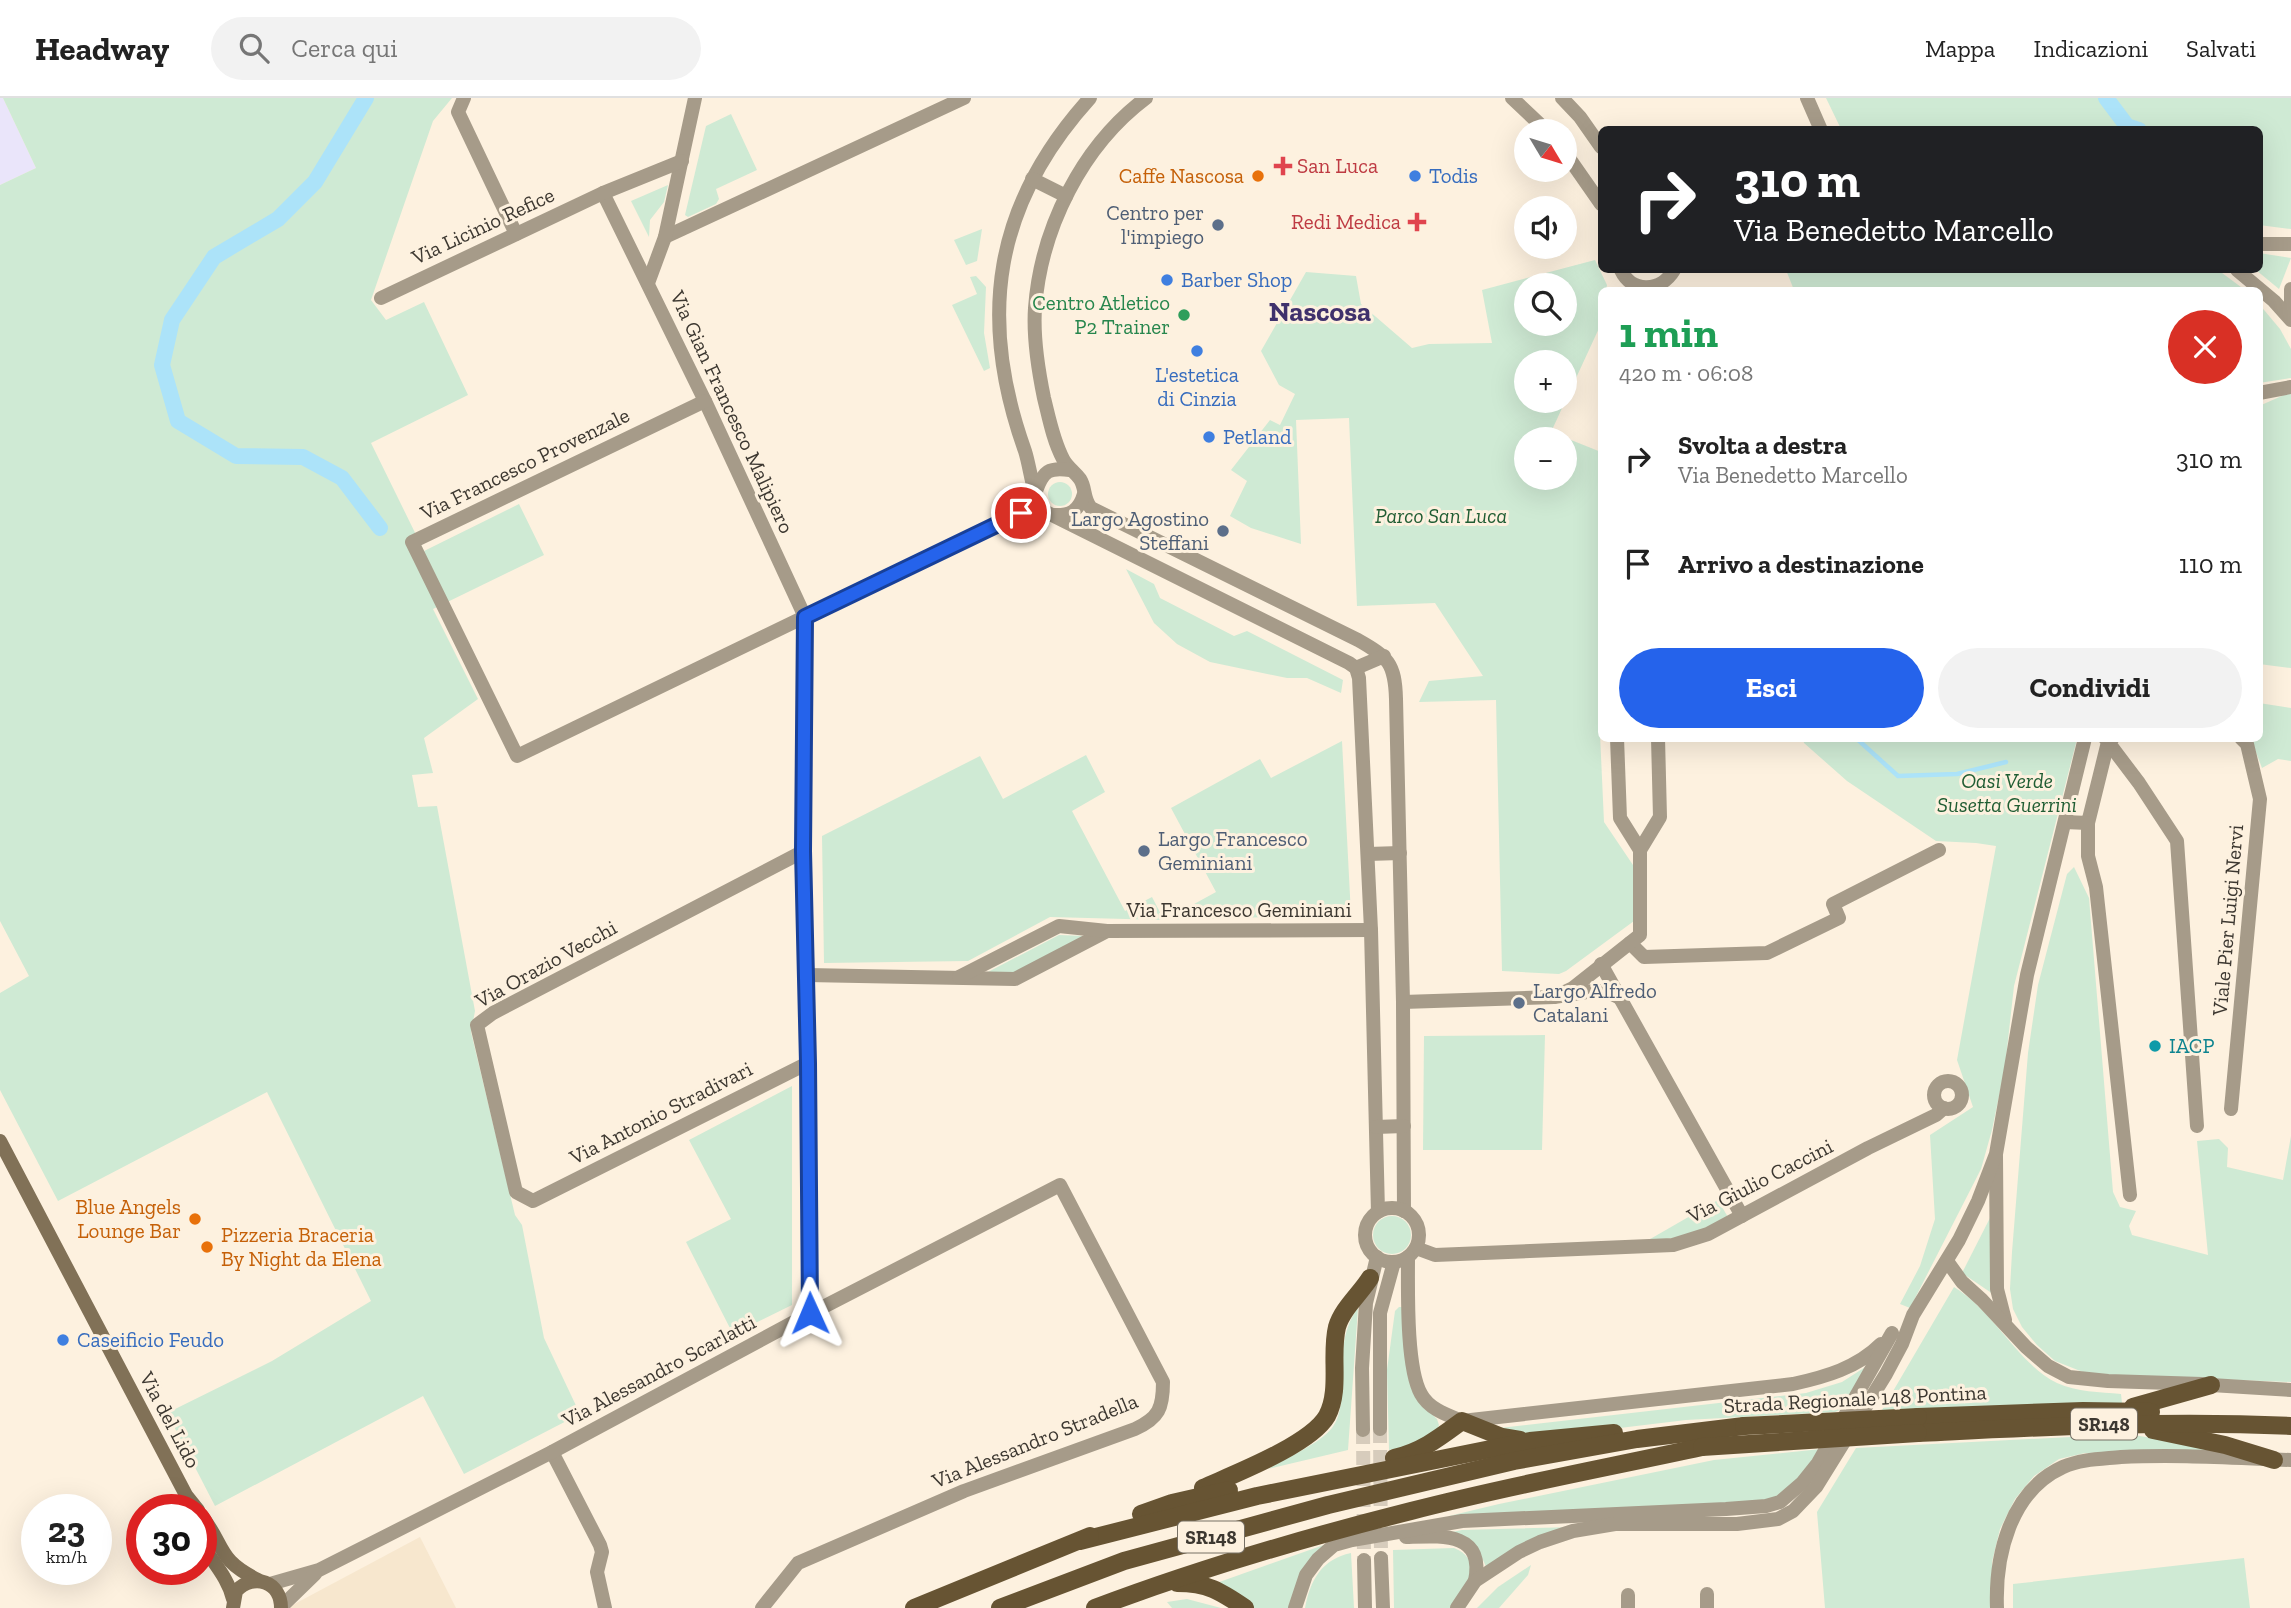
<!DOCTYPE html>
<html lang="it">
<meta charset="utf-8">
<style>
:root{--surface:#fff;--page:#f2f2f2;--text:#222;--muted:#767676;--line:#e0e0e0;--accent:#2563eb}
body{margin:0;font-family:"Zilla Slab",serif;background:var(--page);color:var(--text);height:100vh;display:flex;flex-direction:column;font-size:26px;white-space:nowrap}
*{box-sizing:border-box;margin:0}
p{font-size:23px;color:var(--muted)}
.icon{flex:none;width:38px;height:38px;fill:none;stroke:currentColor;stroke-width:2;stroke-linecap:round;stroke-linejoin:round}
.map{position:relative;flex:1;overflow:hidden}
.drawer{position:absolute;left:1598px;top:189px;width:665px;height:455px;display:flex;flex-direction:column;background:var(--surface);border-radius:10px;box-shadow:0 7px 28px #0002}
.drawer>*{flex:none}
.guide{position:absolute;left:1598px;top:28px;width:665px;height:147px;border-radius:10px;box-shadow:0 7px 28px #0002;background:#202124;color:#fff;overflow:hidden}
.needle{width:46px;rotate:128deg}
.buttons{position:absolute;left:1514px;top:21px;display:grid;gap:14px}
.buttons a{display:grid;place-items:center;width:63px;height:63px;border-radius:50%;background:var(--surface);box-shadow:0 7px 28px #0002;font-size:35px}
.speed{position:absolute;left:21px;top:1396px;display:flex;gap:14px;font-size:35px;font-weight:700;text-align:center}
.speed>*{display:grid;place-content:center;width:91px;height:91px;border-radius:50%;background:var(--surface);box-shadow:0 7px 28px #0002;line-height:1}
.speed small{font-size:18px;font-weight:400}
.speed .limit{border:10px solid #d22;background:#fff;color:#111}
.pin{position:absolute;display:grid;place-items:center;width:60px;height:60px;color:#fff;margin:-30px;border:4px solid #fff;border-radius:50%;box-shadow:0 2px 7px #0007}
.me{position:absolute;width:77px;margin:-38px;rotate:359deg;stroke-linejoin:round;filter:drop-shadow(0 0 5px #0008)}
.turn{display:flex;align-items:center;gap:24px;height:147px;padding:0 21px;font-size:32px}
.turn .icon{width:91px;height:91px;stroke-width:2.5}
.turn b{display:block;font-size:49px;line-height:60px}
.round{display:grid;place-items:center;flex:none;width:74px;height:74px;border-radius:37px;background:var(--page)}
.headline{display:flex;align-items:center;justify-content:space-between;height:119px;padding:0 21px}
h1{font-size:42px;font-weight:700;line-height:52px;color:#1e9e55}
.cta{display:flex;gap:14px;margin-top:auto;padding:14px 21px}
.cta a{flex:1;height:80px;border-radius:42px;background:var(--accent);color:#fff;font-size:28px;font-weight:700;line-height:80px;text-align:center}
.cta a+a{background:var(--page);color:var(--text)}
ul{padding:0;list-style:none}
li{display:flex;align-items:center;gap:21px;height:105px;padding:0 21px}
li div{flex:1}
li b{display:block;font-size:26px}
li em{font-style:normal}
header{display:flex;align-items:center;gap:42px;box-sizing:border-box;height:98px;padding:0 35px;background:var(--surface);border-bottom:2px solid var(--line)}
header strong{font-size:33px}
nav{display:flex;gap:38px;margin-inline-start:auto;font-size:24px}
.search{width:490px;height:63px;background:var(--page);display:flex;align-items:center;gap:18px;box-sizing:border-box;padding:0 24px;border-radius:38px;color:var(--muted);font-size:26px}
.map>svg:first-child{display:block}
</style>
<header>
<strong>Headway</strong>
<div class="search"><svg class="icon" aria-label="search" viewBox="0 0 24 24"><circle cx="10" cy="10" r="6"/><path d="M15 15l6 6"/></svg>Cerca qui</div>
<nav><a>Mappa</a><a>Indicazioni</a><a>Salvati</a></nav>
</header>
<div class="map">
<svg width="2291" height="1510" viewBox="0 0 2291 1510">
<rect width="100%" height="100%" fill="#fdf1df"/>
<polygon fill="#f7e7ce" points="420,1439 456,1510 287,1510"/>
<polygon fill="#eae5fa" points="0,0 3,0 36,70 0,87"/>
<g fill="#cfead4" fill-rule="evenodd">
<polygon points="3,0 452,0 433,23 371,202 386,222 424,204 468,297 371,345 424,453 519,406 544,457 433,511 478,601 424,640 433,675 412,677 418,709 437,708 475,913 471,934 515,1117 522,1127 544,1240 580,1316 464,1376 423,1298 215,1408 167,1315 272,1263 371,1203 267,994 58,1103 0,992 0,895 29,878 0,823 0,87 36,70"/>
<polygon points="1826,0 2291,0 2291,131 2259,127 2259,32 1841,31"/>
<polygon points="731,16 757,72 716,91 719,101 716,106 688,119 685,117 706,28"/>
<polygon points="668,87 664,104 650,122 649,139 631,103"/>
<polygon points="982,131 977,163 966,167 954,142"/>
<polygon points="2259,155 2291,160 2279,191 2256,172 2259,172"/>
<path d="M1595,162L1607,187L1606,192H1601V226L1551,334L1601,354V584L1598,592L1604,724L1635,770L1634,823L1566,873L1559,876L1502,873L1496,602L1419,604L1429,583L1483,578L1435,505L1357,508L1349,320L1296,322L1301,446L1251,430L1230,418L1247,383L1231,372L1270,322L1280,327L1295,296L1279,287L1261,253L1306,174L1356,178L1361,206L1412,250L1429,246L1492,245L1482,192ZM1526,187H1564V226H1526ZM1526,264H1564V303H1526ZM1526,341H1564V380H1526Z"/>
<polygon points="1786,172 2218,172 2245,192 1794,192"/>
<polygon points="976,178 986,189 984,235 990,270 984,273 952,207 977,196 970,179"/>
<polygon points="2259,206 2280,231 2291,251 2291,280 2259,285"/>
<polygon points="2291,294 2291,570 2259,566 2259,308"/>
<circle cx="1060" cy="396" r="12"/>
<polygon points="1126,471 1154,486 1160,500 1234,538 1247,533 1343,582 1341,595 1307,580 1287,580 1210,564 1177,546 1154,525"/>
<polygon points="2259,605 2291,610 2291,663 2278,661 2262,670 2251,641 2259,640"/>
<polygon points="1803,641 2077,641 2014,888 2005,969 1992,1032 1981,1071 1910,1210 1900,1206 1920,1168 1935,1121 1930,1037 1973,1009 1957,962 1996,748 1976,745 1936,743 1847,683 1804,645"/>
<polygon points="1342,643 1351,817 1191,821 1185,811 1216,794 1171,710 1260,661 1271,680"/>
<polygon points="1086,657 1105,694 1072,713 1125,813 1152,799 1164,822 1050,819 968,863 824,865 822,738 980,658 1003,701"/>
<polygon points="2074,769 2089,800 2113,1094 2120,1109 2136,1113 2129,1128 2132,1137 2208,1157 2197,1043 2219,1041 2228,1050 2227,1069 2283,1082 2291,1038 2291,1284 2088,1276 2055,1263 2037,1247 2022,1229 2013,1211 2010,1191 2012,1154 2028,955 2038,887 2067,776"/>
<polygon points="1059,837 1085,838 1014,875 988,874"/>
<polygon points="1545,937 1542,1052 1423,1052 1424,938"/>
<polygon points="792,988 792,1207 733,1236 686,1144 731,1121 689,1042"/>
<polygon points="1718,1102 1729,1121 1700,1136 1645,1144"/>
<polygon points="1992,1116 1993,1196 1962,1175"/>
<circle cx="1392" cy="1137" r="19"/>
<path d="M1954,1189C1994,1213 2018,1266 2057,1285C2077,1294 2100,1294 2121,1296L2122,1305L1882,1312Z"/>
<polygon points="1399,1209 1403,1209 1422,1307 1437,1321 1439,1327 1437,1332 1413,1348 1389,1352 1387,1272 1395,1213"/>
<path d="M1358,1210L1348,1352L1268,1371C1286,1360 1319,1346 1332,1330C1353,1304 1329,1248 1358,1210Z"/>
<polygon points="1870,1266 1842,1311 1835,1314 1686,1322 1537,1340 1491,1331 1806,1295 1842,1284"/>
<polygon points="2128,1336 2224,1352 2085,1355 2059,1361 2034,1378 2015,1401 2000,1431 1992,1464 1994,1510 1825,1510 1817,1414 1856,1350"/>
<polygon points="1821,1351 1789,1394 1759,1406 1449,1418 1499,1406 1714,1362"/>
<polygon points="1576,1429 1488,1473 1478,1451 1447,1435 1462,1432"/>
<polygon points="1335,1443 1293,1510 1252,1510 1211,1487"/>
<path d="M1454,1450C1467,1455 1470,1462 1474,1475L1452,1510H1394L1393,1452Z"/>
<path d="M1351,1455L1354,1510H1305C1310,1482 1322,1461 1351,1455Z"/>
<polygon points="2244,1460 2250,1510 2013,1510 2013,1486"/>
<polygon points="1531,1467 1528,1477 1499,1510 1477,1510 1498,1489"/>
<polygon points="1187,1501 1221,1510 1172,1510 1167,1504"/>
</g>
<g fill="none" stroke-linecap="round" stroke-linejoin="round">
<polyline stroke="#ace3f9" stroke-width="4.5" points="1856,640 1898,678 1957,676 2006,664"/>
<g stroke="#ace3f9" stroke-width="16">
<polyline points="366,0 315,84 278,121 214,159 172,222 162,267 178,323 236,358 303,359 342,380 380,430"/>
<polyline points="2106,0 2127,28 2139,32"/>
</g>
<g stroke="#d7ccbc" stroke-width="14" stroke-dasharray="14 7" stroke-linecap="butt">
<polyline points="1380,1331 1381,1460"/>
<polyline points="1363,1332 1364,1462"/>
</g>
<g stroke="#a69b89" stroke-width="14">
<polyline points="464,0 458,14 516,136"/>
<polyline points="1807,0 1821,32"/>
<polyline points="603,95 705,303 805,519 804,753 808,965 810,1215"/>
<polyline points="665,139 964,0"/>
<polyline points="648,185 665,139 695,0"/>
<polyline points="381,200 603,95 682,63"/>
<polyline points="705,303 412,444 517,658 1038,406"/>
<polyline points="1617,640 1620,720 1640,752"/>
<polyline points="2113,640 2108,644 2139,685 2177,743 2197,1028"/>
<polyline points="2065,724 2088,725 2108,644 2105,640"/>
<polyline points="2088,725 2088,758 2096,789 2130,1097"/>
<polyline points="804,753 493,915 477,927 516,1094 533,1103 808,965"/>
<polyline points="1630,845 1644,859 1767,855 1839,820 1833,806 1939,752"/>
<polyline points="1601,866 1742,1118"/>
<polyline points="807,877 1015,881 1107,833"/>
<polyline points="959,879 1059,828 1107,833 1371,832"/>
<polyline points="1554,899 1573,890 1640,837 1640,752 1660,719 1658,640"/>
<polyline points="1403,904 1554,899 1593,893 1606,893 1620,900"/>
<circle cx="1948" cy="997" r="14"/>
<polyline points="2231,1011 2260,701 2247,646 2241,640"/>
<polyline points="1996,1058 1997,1191 2005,1222"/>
<polyline points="1416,1150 1435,1157 1673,1147 1708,1136 1868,1050 1936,1017 1944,1010"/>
<polyline points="1947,1163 1962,1184 1982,1202 2026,1249 2048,1268 2069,1279 2108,1283 2202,1286"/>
<polyline points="552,1354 600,1447 602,1454 597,1474 605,1510"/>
<path d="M270,1486L319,1472L552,1354L796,1223L1060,1087L1163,1284C1163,1310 1159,1320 1135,1331L964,1393L798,1465L762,1510"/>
<polyline points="1707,1496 1707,1510"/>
<polyline points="281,1509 315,1476"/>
<polyline points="1628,1510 1628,1497"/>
</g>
<g stroke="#a69b89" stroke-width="14">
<path d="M1090,0C994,106 977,219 1025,353C1031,372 1032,397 1044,413L1349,565L1356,570L1359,580L1371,832L1378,1114"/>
<path d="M1146,0C1082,48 1041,130 1035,210C1033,239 1038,271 1044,300C1049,320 1053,342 1063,361C1067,369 1074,373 1080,381C1086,390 1083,401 1091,410L1358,542C1388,559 1395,565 1396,601L1403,904L1404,1113"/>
<polyline points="1512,0 1547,33"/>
<polyline points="1562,0 1580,19 1601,49"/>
<polyline points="1564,53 1601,106"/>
<polyline points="1032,81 1066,98"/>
<polyline points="2259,146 2291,146"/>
<path d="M1621,172C1632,196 1661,194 1674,172"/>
<polyline points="2237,172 2274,203 2291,222"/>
<polyline points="2291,191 2291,218"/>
<polyline points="2259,295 2291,289"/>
<path d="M1036,393C1043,373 1049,369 1070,372"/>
<path d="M1053,417C1070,418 1079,413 1084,396"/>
<polyline points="1356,570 1384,558"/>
<polyline points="1368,756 1400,755"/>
<polyline points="1376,1029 1404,1028"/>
<circle cx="1392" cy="1137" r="27"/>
<path d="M1408,1159C1408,1191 1406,1270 1421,1296C1429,1311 1447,1317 1462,1323L1793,1286C1825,1279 1857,1270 1881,1246"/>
<polyline points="2211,1287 2291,1292"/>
<polyline points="1380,1331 1380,1215 1394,1164"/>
<polyline points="1363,1332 1362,1270 1366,1205 1377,1159"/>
<path d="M1406,1439C1440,1438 1485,1433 1475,1483"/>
<polyline points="1381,1460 1383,1510"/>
<polyline points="1364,1462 1365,1510"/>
<polyline points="1295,1510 1306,1477 1318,1461 1334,1447 1352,1442 1462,1423 1726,1411 1766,1408 1780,1404 1802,1385 1818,1365 1892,1235"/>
<polyline points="1457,1510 1475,1483 1519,1454 1540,1444 1573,1433 1615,1426 1737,1426 1778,1421 1793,1413 1816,1389 1886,1276 1902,1246 1913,1217 1959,1142 1978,1103 1996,1056 2027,877 2085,640"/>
<path d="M1997,1510C1995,1458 2010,1393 2063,1369C2081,1361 2101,1361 2121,1359C2178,1356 2234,1360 2291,1362"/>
</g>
<g stroke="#817157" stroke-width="14">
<polyline points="0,1043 186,1397 198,1412"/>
<path d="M201,1417C226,1449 216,1461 258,1482"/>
<path d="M201,1444C212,1464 228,1479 233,1501"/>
<path d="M233,1510L236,1493C254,1474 281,1484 281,1510"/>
</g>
<g stroke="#675433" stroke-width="18">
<polyline points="2133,1309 2211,1287"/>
<polyline points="1918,1319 2083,1313 2151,1314"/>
<polyline points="2153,1332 2225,1347 2274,1362"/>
<path d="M1918,1335C2042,1329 2166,1322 2291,1328"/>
<path d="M1394,1360C1421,1354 1439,1340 1462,1323L1502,1339L1520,1342"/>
<path d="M1203,1390C1234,1376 1310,1347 1327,1318C1341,1292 1330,1257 1337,1229C1342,1211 1360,1196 1370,1180"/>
<polyline points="1141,1416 1172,1405 1229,1392"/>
<polyline points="1080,1443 1257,1398 1530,1343 1614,1335"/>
<path d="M1177,1485C1208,1485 1220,1493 1245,1510"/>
<polyline points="914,1510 1090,1438"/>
<polyline points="1000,1510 1124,1463 1328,1407 1514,1363 1637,1341 1744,1328"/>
<path d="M1095,1510C1198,1471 1304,1440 1411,1413C1507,1388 1605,1370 1702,1349"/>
</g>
<g stroke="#675433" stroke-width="18">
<polyline points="1744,1328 1918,1319"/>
<polyline points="1702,1349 1918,1335"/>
</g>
</g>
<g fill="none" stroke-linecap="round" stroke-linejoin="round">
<defs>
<polyline id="route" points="810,1215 808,965 803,753 805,519 1021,415"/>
</defs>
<use href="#route" stroke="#184099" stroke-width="18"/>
<use href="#route" stroke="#2563eb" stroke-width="12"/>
</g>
<g fill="#e0444e" stroke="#fdf1df" stroke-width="2.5">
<path d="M1279.5 57.5h7v7h7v7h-7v7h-7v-7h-7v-7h7z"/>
<path d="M1413.5 113.5h7v7h7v7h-7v7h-7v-7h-7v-7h7z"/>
</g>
<g fill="#e8710a" stroke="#fdf1df" stroke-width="2.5">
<circle cx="1258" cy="78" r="7"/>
<circle cx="195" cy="1121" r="7"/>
<circle cx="207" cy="1149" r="7"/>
</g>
<g fill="#3f7fe0" stroke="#fdf1df" stroke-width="2.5">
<circle cx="1415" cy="78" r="7"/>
<circle cx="1167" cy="182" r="7"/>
<circle cx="1197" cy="253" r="7"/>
<circle cx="1209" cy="339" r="7"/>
<circle cx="63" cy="1242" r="7"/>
</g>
<g fill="#5c6f8a" stroke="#fdf1df" stroke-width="2.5">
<circle cx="1218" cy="127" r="7"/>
<circle cx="1223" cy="433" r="7"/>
<circle cx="1144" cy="753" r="7"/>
<circle cx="1519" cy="905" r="7"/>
</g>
<circle fill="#2e9e5b" stroke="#fdf1df" stroke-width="2.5" cx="1184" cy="217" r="7"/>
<circle fill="#0f9aa8" stroke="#fdf1df" stroke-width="2.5" cx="2155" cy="948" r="7"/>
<g text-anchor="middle" stroke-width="6" stroke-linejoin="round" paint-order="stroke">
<g fill="#fdf1df" stroke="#777065" stroke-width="2">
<rect x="2071" y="1310.5" width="66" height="31" rx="5"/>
<rect x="1178" y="1423.5" width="66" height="31" rx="5"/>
</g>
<g font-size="19" font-weight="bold" fill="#3d3831">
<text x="2104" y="1333">SR148</text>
<text x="1211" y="1446">SR148</text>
</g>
<g font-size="21" fill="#be3a42" stroke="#fdf1df" text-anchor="start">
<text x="1297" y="75">San Luca</text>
<text x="1401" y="131" text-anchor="end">Redi Medica</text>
</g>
<g font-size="21" fill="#c56008" stroke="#fdf1df" text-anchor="end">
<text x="1244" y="85">Caffe Nascosa</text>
<text x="181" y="1116">Blue Angels<tspan x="181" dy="24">Lounge Bar</tspan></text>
<text x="221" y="1144" text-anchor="start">Pizzeria Braceria<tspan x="221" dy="24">By Night da Elena</tspan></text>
</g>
<g font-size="21" fill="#366cbe" stroke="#fdf1df" text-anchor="start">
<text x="1429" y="85">Todis</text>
<text x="1181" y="189">Barber Shop</text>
<text x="1197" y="284" text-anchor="middle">L'estetica<tspan x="1197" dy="24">di Cinzia</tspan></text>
<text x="1223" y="346">Petland</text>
<text x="77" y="1249">Caseificio Feudo</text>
</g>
<g font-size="21" fill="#4e5e75" stroke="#fdf1df" text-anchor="end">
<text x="1204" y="122">Centro per<tspan x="1204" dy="24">l'impiego</tspan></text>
<text x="1209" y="428">Largo Agostino<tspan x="1209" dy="24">Steffani</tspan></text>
<text x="1158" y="748" text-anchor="start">Largo Francesco<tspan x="1158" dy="24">Geminiani</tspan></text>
<text x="1533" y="900" text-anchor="start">Largo Alfredo<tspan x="1533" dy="24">Catalani</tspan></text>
</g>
<g font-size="21" fill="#3d3831" stroke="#fdf1df">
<text transform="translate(483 128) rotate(-25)" y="7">Via Licinio Refice</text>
<text transform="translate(732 314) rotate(65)" y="7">Via Gian Francesco Malipiero</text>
<text transform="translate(525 366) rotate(-26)" y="7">Via Francesco Provenzale</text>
<text x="1239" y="819">Via Francesco Geminiani</text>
<text transform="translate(2228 822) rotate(-85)" y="7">Viale Pier Luigi Nervi</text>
<text transform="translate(546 866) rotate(-29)" y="7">Via Orazio Vecchi</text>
<text transform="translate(661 1015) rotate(-27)" y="7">Via Antonio Stradivari</text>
<text transform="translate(1760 1083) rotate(-27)" y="7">Via Giulio Caccini</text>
<text transform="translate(659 1273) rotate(-28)" y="7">Via Alessandro Scarlatti</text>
<text transform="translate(1855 1301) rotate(-3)" y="7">Strada Regionale 148 Pontina</text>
<text transform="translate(170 1322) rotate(62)" y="7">Via del Lido</text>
<text transform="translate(1035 1343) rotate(-22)" y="7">Via Alessandro Stradella</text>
</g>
<g font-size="21" fill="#27864d" stroke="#fdf1df" text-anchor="end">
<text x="1170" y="212">Centro Atletico<tspan x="1170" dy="24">P2 Trainer</tspan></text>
</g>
<g font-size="21" font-style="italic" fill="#205d33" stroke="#fdf1df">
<text x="1441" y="425">Parco San Luca</text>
<text x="2007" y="690">Oasi Verde<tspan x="2007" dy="24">Susetta Guerrini</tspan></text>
</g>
<g font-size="21" fill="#0d838f" stroke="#fdf1df" text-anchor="start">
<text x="2169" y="955">IACP</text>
</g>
<g font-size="28" font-weight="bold" fill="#3f316c" stroke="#fdf1df">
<text x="1320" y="223">Nascosa</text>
</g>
</g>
</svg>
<div class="buttons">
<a><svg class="needle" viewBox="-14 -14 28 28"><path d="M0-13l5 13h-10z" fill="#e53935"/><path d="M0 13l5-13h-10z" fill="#767676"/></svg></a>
<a><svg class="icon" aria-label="sound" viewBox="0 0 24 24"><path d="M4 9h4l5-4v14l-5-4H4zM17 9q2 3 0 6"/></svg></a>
<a><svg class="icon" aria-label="search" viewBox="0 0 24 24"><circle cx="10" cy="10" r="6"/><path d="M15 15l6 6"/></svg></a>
<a>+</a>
<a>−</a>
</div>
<div class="speed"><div>23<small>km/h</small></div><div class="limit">30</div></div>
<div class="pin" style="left:1021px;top:415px;background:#d93025"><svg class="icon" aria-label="arrive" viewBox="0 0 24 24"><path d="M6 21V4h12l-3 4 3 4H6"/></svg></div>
<svg class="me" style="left:810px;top:1215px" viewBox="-20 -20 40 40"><path d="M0-17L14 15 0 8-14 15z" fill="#2563eb" stroke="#fff" stroke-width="4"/></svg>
<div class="guide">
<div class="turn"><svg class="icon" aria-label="right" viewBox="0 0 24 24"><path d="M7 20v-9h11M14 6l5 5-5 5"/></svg><div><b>310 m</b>Via Benedetto Marcello</div></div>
</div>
<section class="drawer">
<div class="headline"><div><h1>1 min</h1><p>420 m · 06:08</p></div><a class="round" style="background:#d93025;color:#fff"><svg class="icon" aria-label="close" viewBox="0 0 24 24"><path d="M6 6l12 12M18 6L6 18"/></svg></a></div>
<ul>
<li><svg class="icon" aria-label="right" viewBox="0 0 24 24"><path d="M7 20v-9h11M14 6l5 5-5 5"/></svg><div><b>Svolta a destra</b><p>Via Benedetto Marcello</p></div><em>310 m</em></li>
<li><svg class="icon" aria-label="arrive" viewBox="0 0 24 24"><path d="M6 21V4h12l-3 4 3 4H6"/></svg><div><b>Arrivo a destinazione</b></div><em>110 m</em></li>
</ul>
<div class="cta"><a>Esci</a><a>Condividi</a></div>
</section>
</div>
